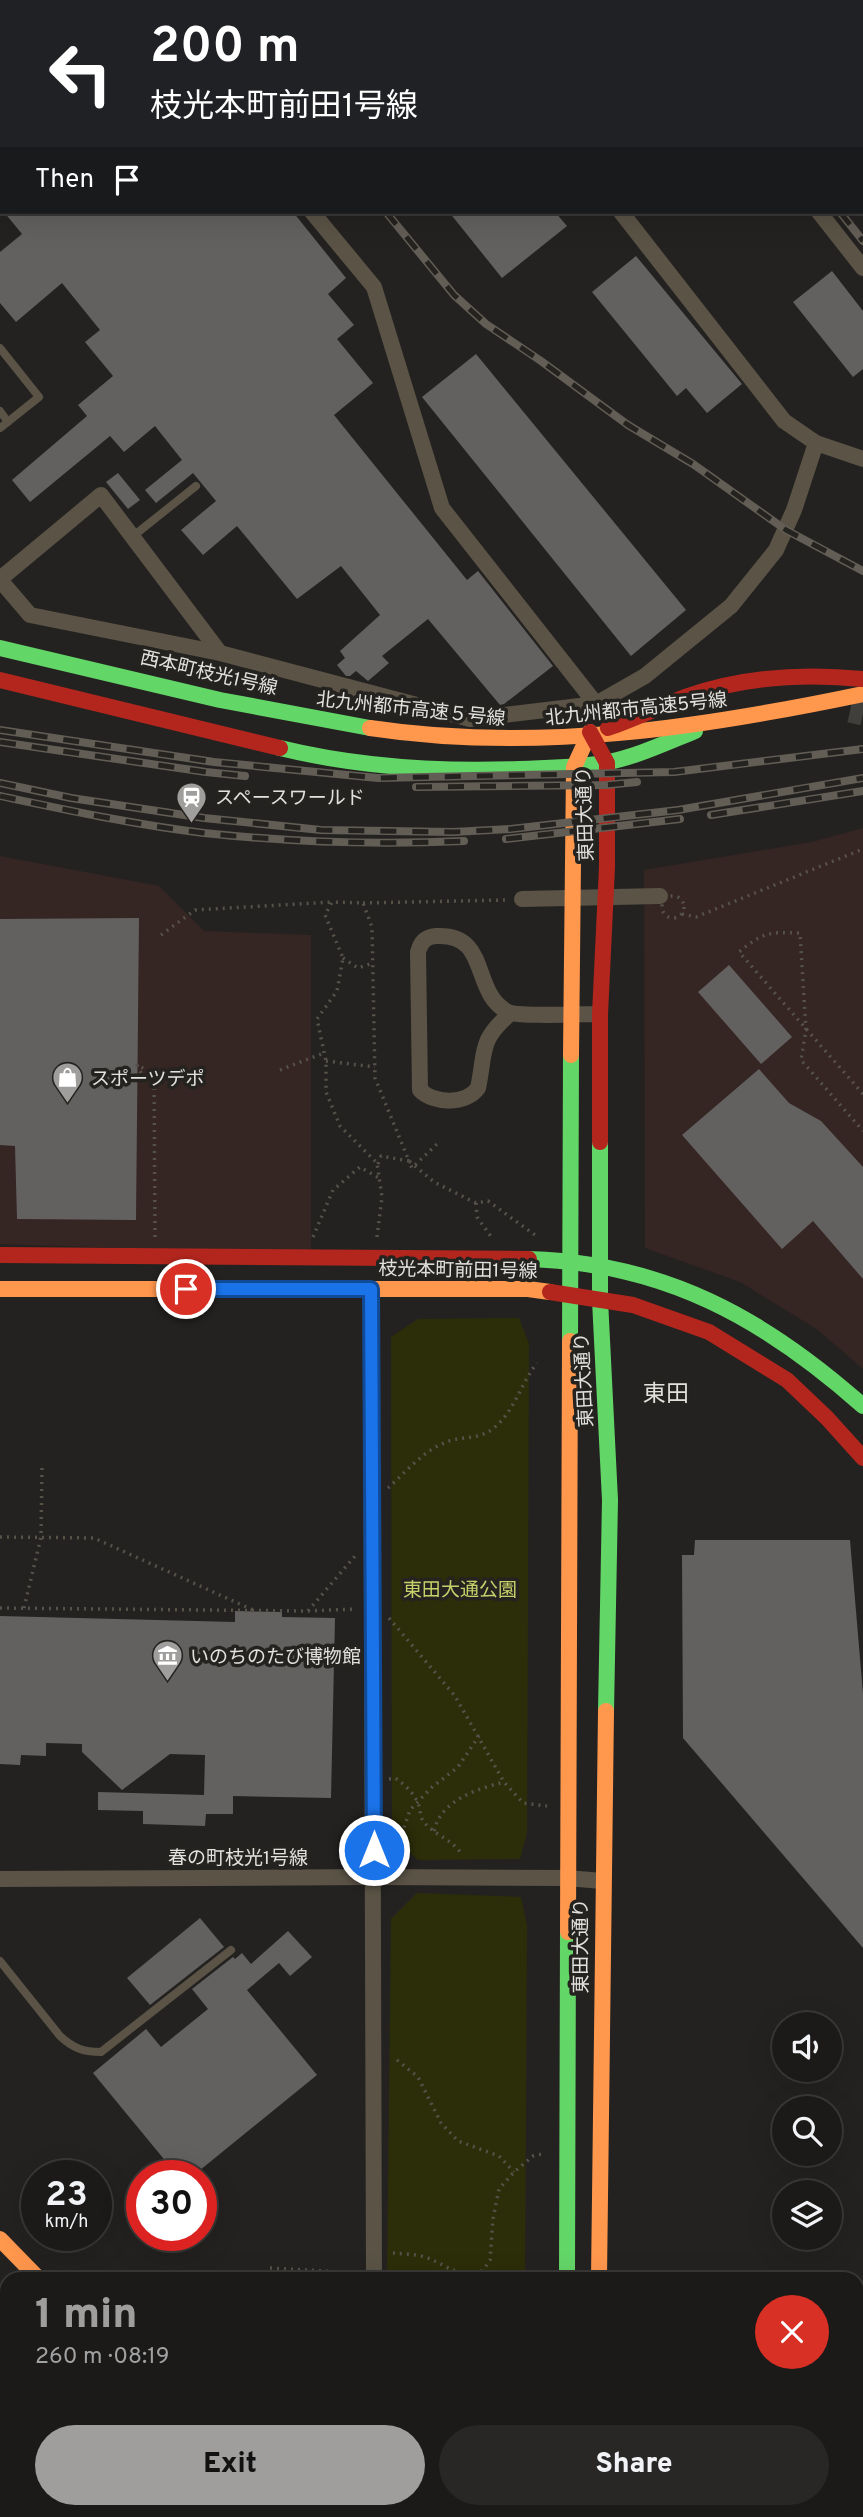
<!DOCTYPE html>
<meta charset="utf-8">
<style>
:root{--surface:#1b1a18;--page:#282725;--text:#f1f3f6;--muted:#a0a1a2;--line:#393837;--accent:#a09e9c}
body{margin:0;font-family:Overpass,"Noto Sans JP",sans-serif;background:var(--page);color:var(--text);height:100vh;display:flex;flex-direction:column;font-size:26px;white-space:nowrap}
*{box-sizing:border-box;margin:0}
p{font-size:23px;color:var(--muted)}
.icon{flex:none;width:38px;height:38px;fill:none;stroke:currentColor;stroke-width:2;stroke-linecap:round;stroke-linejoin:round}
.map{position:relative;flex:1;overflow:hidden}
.panel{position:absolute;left:0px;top:2272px;width:864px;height:247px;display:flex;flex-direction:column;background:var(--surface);border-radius:21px 21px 0 0;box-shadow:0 7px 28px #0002,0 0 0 2px var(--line)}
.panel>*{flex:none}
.top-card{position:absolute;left:0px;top:0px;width:864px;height:214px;box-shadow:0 7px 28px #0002,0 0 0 2px var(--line);background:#202124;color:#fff;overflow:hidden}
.fabs{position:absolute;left:772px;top:2012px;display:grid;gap:14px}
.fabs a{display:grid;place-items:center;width:70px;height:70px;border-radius:50%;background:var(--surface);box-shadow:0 7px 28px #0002,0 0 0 2px var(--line);font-size:35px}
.speed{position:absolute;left:21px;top:2160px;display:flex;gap:14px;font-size:35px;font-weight:700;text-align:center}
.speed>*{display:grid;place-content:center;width:91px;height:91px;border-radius:50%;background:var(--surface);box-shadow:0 7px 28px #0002,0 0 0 2px var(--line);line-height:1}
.speed small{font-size:18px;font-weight:400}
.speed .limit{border:10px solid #d22;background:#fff;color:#111}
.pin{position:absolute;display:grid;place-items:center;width:60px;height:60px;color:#fff;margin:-30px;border:4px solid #fff;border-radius:50%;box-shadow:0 2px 7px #0007}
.me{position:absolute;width:77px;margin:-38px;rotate:0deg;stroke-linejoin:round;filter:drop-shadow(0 0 5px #0008)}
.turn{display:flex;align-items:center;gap:24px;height:147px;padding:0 35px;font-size:32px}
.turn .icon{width:91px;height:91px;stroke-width:2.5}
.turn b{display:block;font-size:49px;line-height:60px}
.then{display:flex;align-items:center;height:66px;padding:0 35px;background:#0003;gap:14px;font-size:26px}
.round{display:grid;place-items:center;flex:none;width:74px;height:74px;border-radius:37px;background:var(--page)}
.headline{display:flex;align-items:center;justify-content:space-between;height:119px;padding:0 35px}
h1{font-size:42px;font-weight:800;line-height:52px;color:var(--accent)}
.action{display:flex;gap:14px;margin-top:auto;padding:14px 35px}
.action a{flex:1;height:80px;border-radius:42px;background:var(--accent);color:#111;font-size:28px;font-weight:800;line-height:80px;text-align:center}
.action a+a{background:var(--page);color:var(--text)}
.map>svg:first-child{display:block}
</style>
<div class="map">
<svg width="863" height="2517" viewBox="0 0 863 2517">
<rect width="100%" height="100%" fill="#242220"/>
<g fill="#352523">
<polygon points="863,828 863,1369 818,1330 740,1282 645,1248 644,870 812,842"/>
<polygon points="0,856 159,886 204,931 311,935 311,1254 0,1244"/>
</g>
<g fill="#2c2e09">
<polygon points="519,1318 529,1344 527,1833 520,1859 418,1860 392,1837 391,1337 418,1319"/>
<polygon points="417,1893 521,1897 527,1925 525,2278 387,2278 391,1919"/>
<polygon points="349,2511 508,2511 509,2517 349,2517"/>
</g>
<g fill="#636160">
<polygon points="4,212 293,212 346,278 328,294 354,325 337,339 373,383 334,415 467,580 478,571 553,666 504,704 500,705 428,619 382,656 389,663 368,681 356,671 350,676 346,676 337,665 345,658 340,651 380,615 341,566 297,599 237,526 203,555 181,530 216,501 193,473 156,503 145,490 182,460 155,426 124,452 110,436 30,502 12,480 87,416 78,405 113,376 85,342 100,330 62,283 16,322 0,303 0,252 22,234"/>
<polygon points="449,212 555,212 567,226 502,278"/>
<polygon points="636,256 742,384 707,413 686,388 677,396 592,292"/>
<polygon points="832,271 863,311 863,369 853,377 793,302"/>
<polygon points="476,354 686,610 631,656 422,397"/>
<polygon points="118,473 140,500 128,509 106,482"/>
<polygon points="139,918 136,1220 17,1219 15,1146 0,1145 0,919"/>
<polygon points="729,965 792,1037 761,1064 698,992"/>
<polygon points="759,1069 789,1103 821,1121 863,1167 863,1279 813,1221 782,1249 682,1135"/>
<polygon points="695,1540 850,1540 863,1694 863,1948 683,1738 682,1555 694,1555"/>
<polygon points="235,1611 282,1612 282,1617 335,1618 331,1798 233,1796 233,1814 206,1814 205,1826 143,1824 143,1811 98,1810 98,1792 204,1795 205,1755 170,1754 122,1790 82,1752 82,1744 46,1743 46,1756 21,1755 20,1765 0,1764 0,1616 235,1622"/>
<polygon points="200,1918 224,1947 150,2005 127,1978"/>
<polygon points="288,1931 312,1957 290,1976 279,1963 247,1990 317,2075 194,2175 177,2175 93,2073 146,2029 161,2047 208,2009 192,1989 233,1957 235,1959 242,1953 251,1964"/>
</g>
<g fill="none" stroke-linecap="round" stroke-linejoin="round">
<polyline stroke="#403f3c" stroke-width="23" stroke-dasharray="23 11" stroke-linecap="butt" points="850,711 863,714"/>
<g stroke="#56524a" stroke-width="3.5" stroke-dasharray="2 5" stroke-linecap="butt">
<circle cx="673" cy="907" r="11"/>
<polyline points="363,903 506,900"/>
<polyline points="682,914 696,917 863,849"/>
<polyline points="161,935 195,910 332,902"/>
<polyline points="343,958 358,968 373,963"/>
<polyline points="326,1061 375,1067"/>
<polyline points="280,1070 324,1053"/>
<polyline points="141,1073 137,1065 154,1074 178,1074"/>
<polyline points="154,1074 155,1237"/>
<path d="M863,1094L739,952C763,932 769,932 800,933L806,1030L801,1060L863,1131"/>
<polyline points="378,1164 381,1156 409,1161 412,1168 437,1144"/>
<polyline points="476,1203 477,1217 492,1238"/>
<polyline points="313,1237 333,1190 360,1167 379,1178"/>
<polyline points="377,1237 382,1197 377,1163 340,1126 326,1092 326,1061 317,1019 337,991 343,958 325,915 332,902 363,903 372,927 375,1078 409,1161 434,1182 476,1203 488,1201 535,1235"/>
<path d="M388,1488C405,1473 422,1452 444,1443C461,1435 480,1441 495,1427C515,1410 521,1383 537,1363"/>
<polyline points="0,1537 94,1538 253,1610"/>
<polyline points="0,1608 307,1611 355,1609"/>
<polyline points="24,1608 41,1537 42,1467"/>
<polyline points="308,1611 355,1556"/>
<polyline points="389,1618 455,1696 504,1782 523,1803 547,1806"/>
<path d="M389,1779L395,1778C404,1784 413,1792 418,1803C420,1808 420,1814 422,1819C430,1833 450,1838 460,1852"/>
<path d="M434,1831C441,1800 477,1789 504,1782"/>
<polyline points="395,1854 410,1810 431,1788 458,1767 479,1736"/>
<polyline points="397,2060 418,2077 441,2123 458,2141 499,2156 514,2172"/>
<path d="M393,2253C404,2254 418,2254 428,2258C454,2269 451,2275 483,2271"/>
<polyline points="270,2268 359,2273"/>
<polyline points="478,2278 490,2260 493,2219 499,2189 514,2172 533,2156 542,2154"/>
<polyline points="382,2517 382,2511"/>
</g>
<g stroke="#5a5346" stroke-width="8">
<polyline points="0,348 39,397 0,428"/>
<polyline points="0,411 8,422"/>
<polyline points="132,537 196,486"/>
<path d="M0,1961L60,2036C73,2048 83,2052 101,2052L231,1950"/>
</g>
<g stroke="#5a5346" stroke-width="16">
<polyline points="139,0 141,2"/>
<polyline points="447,0 448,2"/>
<polyline points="656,0 657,2"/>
<polyline points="312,212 374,287 442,508 596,704"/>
<polyline points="621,212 784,421 816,443"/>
<polyline points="819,212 863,268"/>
<polyline points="0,579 101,495 220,653"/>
<polyline points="0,580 30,615 220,653 470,719 596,704 645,676 731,606 776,550 794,510 816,443 863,459"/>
<polyline points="522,899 660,896"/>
<path d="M511,1013C478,1041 486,1051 478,1088C466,1105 434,1104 420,1090L418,952C421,942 425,937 436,936C491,933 470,992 508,1012C519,1017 584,1014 600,1014"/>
<polyline points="371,1289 374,2278"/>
<polyline points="0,1879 374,1877 567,1878 602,1881"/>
</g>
<g stroke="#63d668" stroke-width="16">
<polyline points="0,648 220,700 370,728"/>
<path d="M280,748C358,767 438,772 519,769C547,768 576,768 604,763C636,757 665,743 695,731"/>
<polyline points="600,1142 600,1300 610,1500 606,1711"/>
<path d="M529,1259C664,1263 764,1318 863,1406"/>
<polyline points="570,1341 571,1055"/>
<polyline points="567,2278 568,1932"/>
<polyline points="589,2517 590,2511"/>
</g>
<g stroke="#ff974d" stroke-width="16">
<path d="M370,728C536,753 700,728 863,694"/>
<polyline points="571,1055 574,767 590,732"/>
<polyline points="0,1289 528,1289 550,1292"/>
<polyline points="568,1932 570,1341"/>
<polyline points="0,2239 38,2278"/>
<polyline points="599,2278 606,1711"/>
<polyline points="858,2462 863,2462"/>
</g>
<g stroke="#b3261e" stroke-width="16">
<polyline points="0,680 280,748"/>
<path d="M608,728C635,719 661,706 688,696C744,677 804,673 863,679"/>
<polyline points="590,732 607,763 607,867 600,1014 600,1142"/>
<polyline points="0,1255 529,1259"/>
<polyline points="550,1292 633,1305 709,1332 787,1380 827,1418 863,1458"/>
<polyline points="555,2517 557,2511"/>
</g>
<defs>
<g id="rail">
<polyline points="212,0 214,2"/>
<polyline points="687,0 688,2"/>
<polyline points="700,0 702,2"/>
<polyline points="724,0 725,2"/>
<polyline points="746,0 748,2"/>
<polyline points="863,194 863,195"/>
<polyline points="386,212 454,295 486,324 541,361 628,425 693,464 786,530 863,571"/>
<polyline points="840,212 863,241"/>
<polyline points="0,730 214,762 378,778 674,772 863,749"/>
<polyline points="0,742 206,772 245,776"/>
<polyline points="0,783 71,798 204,818 321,830 453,832 511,829 678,810 863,778"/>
<polyline points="416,787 606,785 637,782"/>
<path d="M0,796C67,810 136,825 204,833C289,842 378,845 464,841"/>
<polyline points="711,815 863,791"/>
<polyline points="506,839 680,819"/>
</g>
</defs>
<use href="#rail" stroke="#625d55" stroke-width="8"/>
<use href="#rail" stroke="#25231f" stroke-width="5" stroke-dasharray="16" stroke-linecap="butt"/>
</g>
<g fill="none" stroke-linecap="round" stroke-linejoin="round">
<defs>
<polyline id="route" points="186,1289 371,1289 374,1850"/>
</defs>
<use href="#route" stroke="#114b97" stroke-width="18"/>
<use href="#route" stroke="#1a73e8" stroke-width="12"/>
</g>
<defs>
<symbol id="station-pin" viewBox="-11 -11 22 30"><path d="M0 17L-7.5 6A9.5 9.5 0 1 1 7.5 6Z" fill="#a09e9c" stroke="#25231f"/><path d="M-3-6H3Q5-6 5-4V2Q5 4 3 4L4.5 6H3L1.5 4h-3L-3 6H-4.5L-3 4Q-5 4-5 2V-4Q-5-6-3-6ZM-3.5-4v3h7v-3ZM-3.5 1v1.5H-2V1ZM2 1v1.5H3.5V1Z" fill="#fff"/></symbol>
<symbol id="shop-pin" viewBox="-11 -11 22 30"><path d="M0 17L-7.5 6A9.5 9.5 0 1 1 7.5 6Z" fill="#a09e9c" stroke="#25231f"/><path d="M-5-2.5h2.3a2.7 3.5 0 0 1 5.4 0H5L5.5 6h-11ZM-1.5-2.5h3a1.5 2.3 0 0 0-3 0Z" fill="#fff"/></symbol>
<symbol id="museum-pin" viewBox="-11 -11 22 30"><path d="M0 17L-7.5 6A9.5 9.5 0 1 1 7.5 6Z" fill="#a09e9c" stroke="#25231f"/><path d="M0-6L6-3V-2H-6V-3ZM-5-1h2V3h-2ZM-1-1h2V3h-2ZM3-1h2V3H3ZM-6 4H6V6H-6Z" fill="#fff"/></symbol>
</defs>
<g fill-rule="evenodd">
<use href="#station-pin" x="174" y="780" width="35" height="47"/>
<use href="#shop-pin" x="50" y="1060" width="35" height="47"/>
<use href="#museum-pin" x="150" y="1638" width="35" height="47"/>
</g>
<g text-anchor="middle" stroke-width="7" stroke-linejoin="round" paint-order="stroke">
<g font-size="19" fill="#e2e1de" stroke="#25231f">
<text transform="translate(209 672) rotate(13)" y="7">西本町枝光1号線</text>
<text transform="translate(411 708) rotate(6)" y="7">北九州都市高速５号線</text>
<text transform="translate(636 708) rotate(-6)" y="7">北九州都市高速5号線</text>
<text transform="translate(584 814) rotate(-92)" y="7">東田大通り</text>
<text transform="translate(458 1269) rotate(1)" y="7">枝光本町前田1号線</text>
<text transform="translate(583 1380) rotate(-93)" y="7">東田大通り</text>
<text x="238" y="1864">春の町枝光1号線</text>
<text transform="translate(580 1946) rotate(-90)" y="7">東田大通り</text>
</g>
<g font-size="19" fill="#e2e1de" stroke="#25231f" text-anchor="start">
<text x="215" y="804">スペースワールド</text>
<text x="91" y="1085">スポーツデポ</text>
<text x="190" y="1663">いのちのたび博物館</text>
</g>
<g font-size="19" fill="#c6d06a" stroke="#25231f">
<text x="460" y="1596">東田大通公園</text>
</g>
<g font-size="23" fill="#e3e1dc" stroke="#25231f">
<text x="666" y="1401">東田</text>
</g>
</g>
</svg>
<div class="fabs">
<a><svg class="icon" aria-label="sound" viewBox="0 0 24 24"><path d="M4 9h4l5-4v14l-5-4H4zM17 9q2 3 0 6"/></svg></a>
<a><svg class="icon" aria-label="search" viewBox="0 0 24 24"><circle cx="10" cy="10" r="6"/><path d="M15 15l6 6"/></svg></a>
<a><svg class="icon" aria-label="layers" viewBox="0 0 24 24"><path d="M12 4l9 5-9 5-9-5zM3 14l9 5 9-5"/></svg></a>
</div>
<div class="speed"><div>23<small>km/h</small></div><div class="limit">30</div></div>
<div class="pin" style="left:186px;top:1289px;background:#d93025"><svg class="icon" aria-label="arrive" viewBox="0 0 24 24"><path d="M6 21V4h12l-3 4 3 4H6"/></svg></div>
<svg class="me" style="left:374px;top:1850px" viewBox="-20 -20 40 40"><circle r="17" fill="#1a73e8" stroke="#fff" stroke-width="3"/><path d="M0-11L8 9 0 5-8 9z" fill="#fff"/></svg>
<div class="top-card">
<div class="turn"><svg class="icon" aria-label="left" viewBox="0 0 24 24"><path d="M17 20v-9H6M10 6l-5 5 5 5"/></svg><div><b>200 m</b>枝光本町前田1号線</div></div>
<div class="then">Then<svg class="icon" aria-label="arrive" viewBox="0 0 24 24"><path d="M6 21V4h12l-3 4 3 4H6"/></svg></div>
</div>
<section class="panel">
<div class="headline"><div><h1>1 min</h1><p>260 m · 08:19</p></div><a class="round" style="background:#d93025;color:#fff"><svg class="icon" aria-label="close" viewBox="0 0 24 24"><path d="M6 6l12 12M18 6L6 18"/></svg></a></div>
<div class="action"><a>Exit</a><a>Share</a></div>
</section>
</div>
